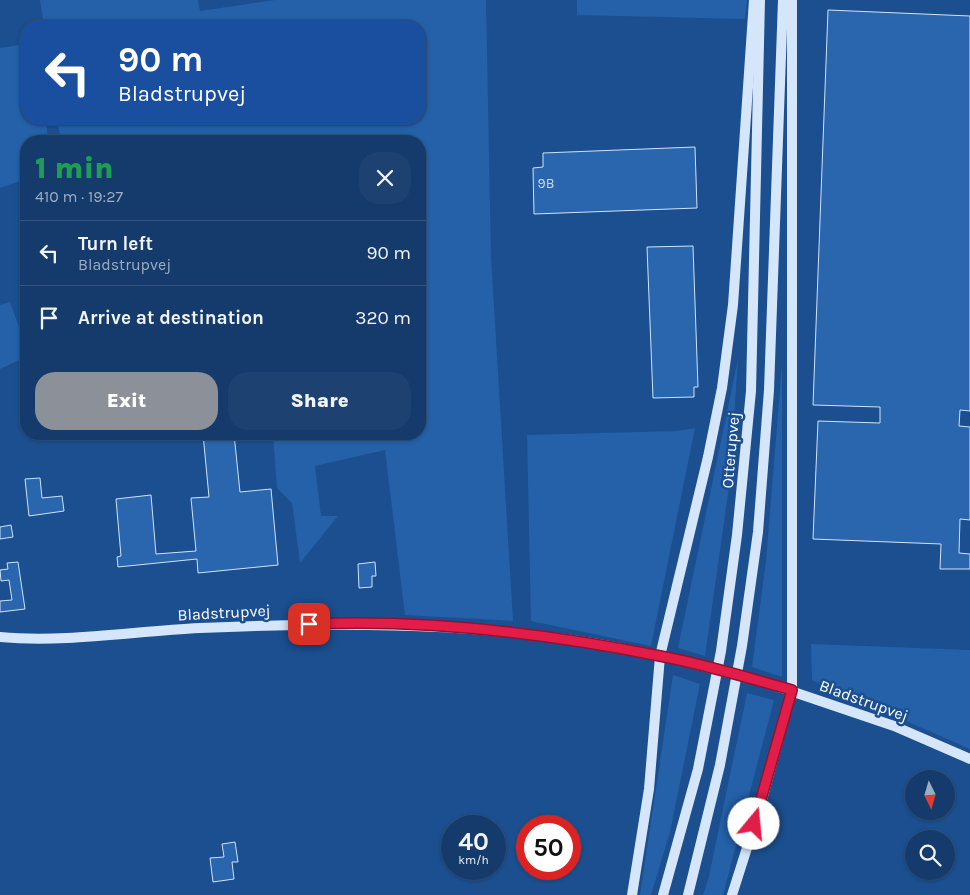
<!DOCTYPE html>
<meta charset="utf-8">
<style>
:root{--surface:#143b6b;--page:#1d4271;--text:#f1f3f6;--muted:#9dadc1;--line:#33557e;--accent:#8c9099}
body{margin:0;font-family:Karla,sans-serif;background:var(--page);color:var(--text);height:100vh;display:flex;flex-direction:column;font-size:19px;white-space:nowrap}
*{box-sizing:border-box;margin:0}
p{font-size:16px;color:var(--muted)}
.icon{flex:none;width:28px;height:28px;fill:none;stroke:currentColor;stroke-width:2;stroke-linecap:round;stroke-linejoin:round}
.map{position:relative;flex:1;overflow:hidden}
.panel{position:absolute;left:20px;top:135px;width:406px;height:305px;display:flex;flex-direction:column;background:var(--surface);border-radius:20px;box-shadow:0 1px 4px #0004,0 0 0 1px var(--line)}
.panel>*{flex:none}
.top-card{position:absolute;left:20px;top:20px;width:406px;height:105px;border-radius:20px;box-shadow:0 1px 4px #0004,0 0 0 1px var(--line);background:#1a4fa0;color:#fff;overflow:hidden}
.needle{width:32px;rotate:175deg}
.controls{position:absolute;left:905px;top:770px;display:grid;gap:10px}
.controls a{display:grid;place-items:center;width:50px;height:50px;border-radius:50%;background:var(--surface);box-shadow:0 1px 4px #0004,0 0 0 1px var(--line);font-size:25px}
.speed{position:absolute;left:441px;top:815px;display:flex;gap:10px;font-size:25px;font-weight:700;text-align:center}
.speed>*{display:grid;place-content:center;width:65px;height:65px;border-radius:50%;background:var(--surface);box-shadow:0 1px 4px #0004,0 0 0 1px var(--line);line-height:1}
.speed small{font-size:12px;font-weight:400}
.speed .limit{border:8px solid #d22;background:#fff;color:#111}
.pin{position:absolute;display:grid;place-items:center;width:42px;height:42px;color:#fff;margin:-21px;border-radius:10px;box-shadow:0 2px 8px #0006}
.me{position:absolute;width:55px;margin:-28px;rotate:17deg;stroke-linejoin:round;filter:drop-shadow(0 0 4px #0008)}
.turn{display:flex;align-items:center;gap:18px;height:105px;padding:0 15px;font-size:22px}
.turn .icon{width:65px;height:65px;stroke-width:2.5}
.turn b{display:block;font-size:35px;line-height:42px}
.round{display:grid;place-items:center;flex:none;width:52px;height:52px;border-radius:20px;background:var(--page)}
.headline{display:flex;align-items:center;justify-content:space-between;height:85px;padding:0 15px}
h1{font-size:30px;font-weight:800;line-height:38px;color:#1e9e55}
.action{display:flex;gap:10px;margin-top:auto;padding:10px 15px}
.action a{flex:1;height:58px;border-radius:20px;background:var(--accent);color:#fff;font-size:20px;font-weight:800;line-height:58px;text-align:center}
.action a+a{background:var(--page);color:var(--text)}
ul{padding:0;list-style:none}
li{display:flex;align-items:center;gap:15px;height:65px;padding:0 15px;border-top:1px solid var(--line)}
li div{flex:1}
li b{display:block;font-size:19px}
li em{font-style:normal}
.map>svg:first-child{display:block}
</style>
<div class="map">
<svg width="970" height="895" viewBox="0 0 970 895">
<rect width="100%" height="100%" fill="#1b4f8f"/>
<g fill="#2461a8">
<polygon points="40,0 198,0 200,11 275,0 486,0 491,257 513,621 405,615 385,450 315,466 321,516 338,516 300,563 292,503 277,488 273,434 420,434 420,141 61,141 57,119 420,119 420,26 44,26"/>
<polygon points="577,0 747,0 745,19 577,15"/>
<polygon points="26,44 26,119 46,119 48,141 26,141 26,179 0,188 0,48"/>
<polygon points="10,302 26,347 26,357 0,369 0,305"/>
<polygon points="738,359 730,480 705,656 678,648"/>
<polygon points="782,364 782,677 752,667 766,561"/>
<polygon points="695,428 651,646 531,621 527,435 677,431"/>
<polygon points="811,644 970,650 970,749 812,680"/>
<polygon points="673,675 700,684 670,832 651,895 640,895"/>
<polygon points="747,693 774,700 723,895 703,895 709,876"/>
</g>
<g fill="#2a66ad" stroke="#cfe3fa">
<polygon points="828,10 970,16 970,411 960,410 959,426 970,427 970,520 960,519 959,553 970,554 970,569 940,569 941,544 813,539 818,421 880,423 880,407 813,405"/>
<polygon points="695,147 697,208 534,214 533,168 543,167 543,153"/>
<polygon points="693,246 698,387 694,387 694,397 653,398 647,247"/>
<polygon points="203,434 234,434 240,492 271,489 278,565 198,573 197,559 118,567 117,557 121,556 116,499 151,495 156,554 196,551 191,498 209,497"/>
<polygon points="40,478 42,498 62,496 64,511 29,516 25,479"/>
<polygon points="11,525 13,537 0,539 0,527"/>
<polygon points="18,562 25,609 0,612 0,601 12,600 9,580 1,581 0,570 8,569 7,563"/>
<polygon points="375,562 376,576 372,576 372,587 359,588 358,564"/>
<polygon points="235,842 238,862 232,862 234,879 213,882 210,858 224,857 222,844"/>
</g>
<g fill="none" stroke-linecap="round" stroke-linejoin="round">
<g stroke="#d6e6fa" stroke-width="10">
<path d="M0,637C66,643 134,631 200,628C364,621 525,622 686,662"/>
<polyline points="770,684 894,726 970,759"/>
<polyline points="632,895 649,789 660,656 708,457 722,388 733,305 754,0"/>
<polyline points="663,895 698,769 721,651 737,535 751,391 760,0"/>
<polyline points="688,895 720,765 742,646 758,532 769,390 783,0"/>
<polyline points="732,895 760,807 792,690 792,0"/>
</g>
<polyline stroke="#d6e6fa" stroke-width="10" points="686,662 770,684"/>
</g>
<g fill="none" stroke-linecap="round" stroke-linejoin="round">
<defs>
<path id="route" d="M309,624C426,619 545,633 660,656C704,664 748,678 792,690L754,824"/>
</defs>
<use href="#route" stroke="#92132f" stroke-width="12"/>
<use href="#route" stroke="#e11d48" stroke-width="9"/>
</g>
<g text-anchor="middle" stroke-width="5" stroke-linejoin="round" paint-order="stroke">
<g font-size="14" fill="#cad9ea">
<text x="546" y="188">9B</text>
</g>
<g font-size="16" fill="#fff" stroke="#1b4f8f">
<text transform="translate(730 450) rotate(-85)" y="6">Otterupvej</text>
<text transform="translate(224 612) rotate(-3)" y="6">Bladstrupvej</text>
<text transform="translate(864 700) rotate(20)" y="6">Bladstrupvej</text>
</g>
</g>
</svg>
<div class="controls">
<a><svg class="needle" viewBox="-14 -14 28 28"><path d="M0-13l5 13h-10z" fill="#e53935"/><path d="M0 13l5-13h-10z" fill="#9dadc1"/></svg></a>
<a><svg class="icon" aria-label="search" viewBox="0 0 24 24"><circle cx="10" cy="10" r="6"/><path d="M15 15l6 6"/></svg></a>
</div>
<div class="speed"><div>40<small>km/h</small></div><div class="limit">50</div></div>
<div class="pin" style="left:309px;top:624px;background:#d93025"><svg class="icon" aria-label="arrive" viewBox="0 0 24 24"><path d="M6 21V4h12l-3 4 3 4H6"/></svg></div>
<svg class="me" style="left:754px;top:824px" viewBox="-20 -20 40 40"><circle r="19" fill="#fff"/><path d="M0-13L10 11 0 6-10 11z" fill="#e11d48"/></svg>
<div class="top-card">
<div class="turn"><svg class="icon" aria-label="left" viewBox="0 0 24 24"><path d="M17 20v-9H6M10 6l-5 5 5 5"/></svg><div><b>90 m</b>Bladstrupvej</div></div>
</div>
<section class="panel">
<div class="headline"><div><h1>1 min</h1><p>410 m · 19:27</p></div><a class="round"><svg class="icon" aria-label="close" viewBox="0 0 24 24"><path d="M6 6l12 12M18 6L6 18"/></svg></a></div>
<ul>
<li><svg class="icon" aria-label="left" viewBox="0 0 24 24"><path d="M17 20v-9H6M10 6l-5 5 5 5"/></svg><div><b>Turn left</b><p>Bladstrupvej</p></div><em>90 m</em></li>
<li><svg class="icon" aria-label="arrive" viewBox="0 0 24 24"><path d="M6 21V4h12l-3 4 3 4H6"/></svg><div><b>Arrive at destination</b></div><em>320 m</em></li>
</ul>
<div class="action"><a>Exit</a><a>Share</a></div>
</section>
</div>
